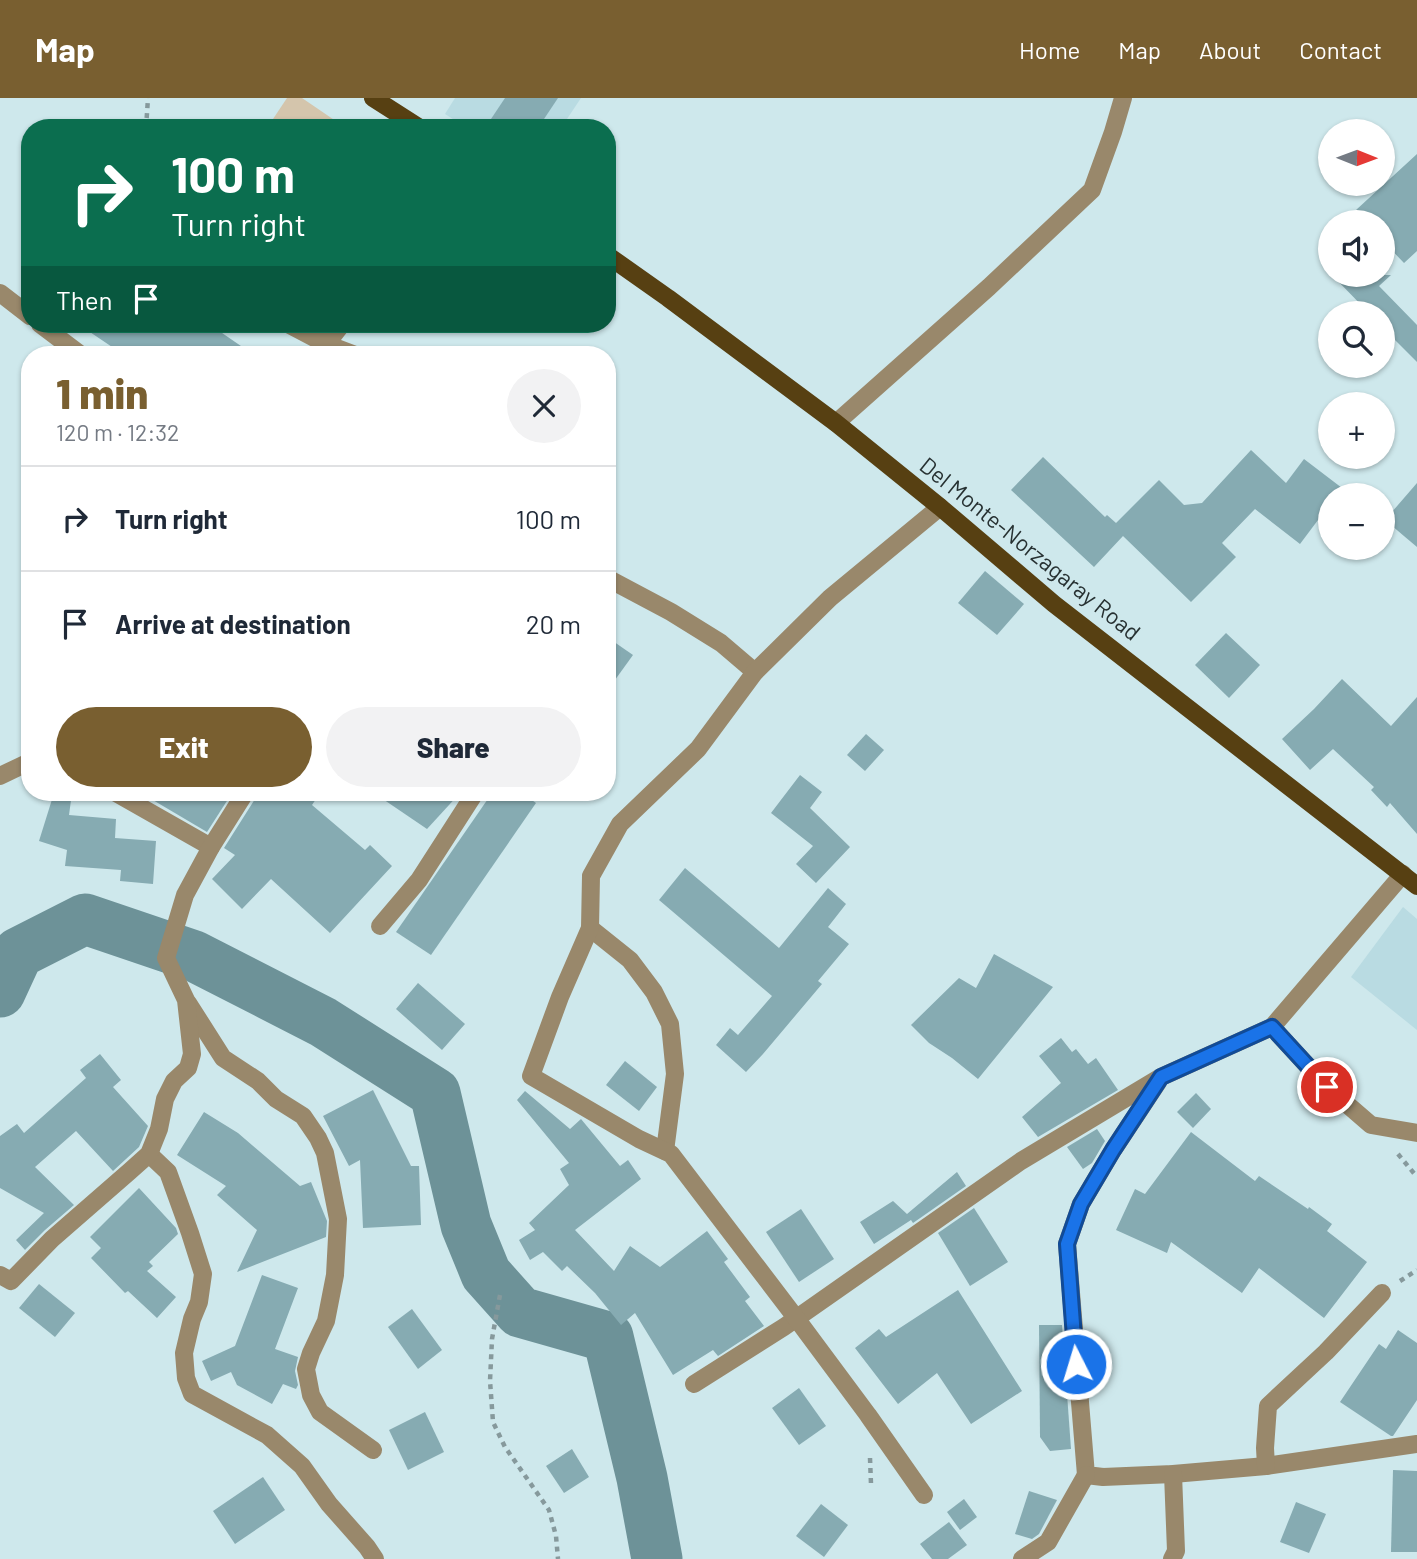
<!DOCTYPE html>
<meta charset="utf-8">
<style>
:root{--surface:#fff;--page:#f2f2f3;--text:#1f2937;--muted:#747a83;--line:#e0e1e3;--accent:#795f30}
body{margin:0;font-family:Barlow,sans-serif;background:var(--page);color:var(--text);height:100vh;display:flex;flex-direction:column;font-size:26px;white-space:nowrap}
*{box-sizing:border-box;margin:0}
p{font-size:23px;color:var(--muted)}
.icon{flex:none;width:38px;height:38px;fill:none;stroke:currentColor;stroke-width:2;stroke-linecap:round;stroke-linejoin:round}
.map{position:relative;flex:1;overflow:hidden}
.panel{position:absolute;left:21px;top:248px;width:595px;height:455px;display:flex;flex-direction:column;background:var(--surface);border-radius:28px;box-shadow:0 2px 5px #0004}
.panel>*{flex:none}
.guide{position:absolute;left:21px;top:21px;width:595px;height:214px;border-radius:28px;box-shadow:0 2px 5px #0004;background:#0b6e4f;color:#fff;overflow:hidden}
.needle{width:46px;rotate:91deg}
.fabs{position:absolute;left:1318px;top:21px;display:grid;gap:14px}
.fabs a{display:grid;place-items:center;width:77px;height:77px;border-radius:50%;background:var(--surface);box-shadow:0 2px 5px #0004;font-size:35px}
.pin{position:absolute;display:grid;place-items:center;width:60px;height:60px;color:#fff;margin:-30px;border:4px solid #fff;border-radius:50%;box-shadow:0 2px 7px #0007}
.me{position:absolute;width:77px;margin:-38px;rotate:355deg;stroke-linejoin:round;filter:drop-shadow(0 0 5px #0008)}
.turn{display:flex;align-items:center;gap:24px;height:147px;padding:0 35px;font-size:32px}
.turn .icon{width:91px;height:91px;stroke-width:2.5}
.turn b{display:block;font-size:49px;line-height:60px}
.then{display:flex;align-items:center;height:66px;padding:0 35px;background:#0003;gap:14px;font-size:26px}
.round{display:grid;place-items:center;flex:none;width:74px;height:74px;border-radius:37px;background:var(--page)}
.overview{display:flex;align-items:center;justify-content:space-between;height:119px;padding:0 35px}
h1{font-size:42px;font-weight:800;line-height:52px;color:var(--accent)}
.cta{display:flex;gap:14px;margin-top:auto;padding:14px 35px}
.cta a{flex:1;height:80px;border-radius:42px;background:var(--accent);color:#fff;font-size:28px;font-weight:800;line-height:80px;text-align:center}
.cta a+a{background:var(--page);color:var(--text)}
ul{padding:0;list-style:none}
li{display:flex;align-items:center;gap:21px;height:105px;padding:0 35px;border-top:2px solid var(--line)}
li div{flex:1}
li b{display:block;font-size:26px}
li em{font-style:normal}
header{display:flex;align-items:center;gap:42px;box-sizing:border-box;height:98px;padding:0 35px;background:var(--accent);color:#fff}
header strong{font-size:33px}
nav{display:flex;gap:38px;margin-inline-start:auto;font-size:24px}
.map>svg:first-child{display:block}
</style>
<header>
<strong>Map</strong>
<nav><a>Home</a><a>Map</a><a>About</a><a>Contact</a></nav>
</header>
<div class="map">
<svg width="1417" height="1461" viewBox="0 0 1417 1461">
<rect width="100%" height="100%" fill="#cee8ec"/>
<g fill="#b9dbe2">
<polygon points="455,0 581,0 561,30 467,30 445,16"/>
<polygon points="1403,809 1417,821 1417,932 1351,879"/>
</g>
<polygon fill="#d4c5ac" points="287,0 302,0 346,30 267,30"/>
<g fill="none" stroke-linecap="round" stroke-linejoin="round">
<polyline stroke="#6d9298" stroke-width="51" points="0,894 18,855 85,821 194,858 323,924 435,995 466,1127 486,1176 520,1214 608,1239 642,1380 657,1461"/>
</g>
<g fill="#86abb2">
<polygon points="505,0 558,0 538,30 485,30"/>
<polygon points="1417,56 1417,153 1404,165 1382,142 1382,124 1367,124 1356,112"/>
<polygon points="1332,177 1391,177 1379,188 1417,227 1417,264 1382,229 1382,215 1369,215"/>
<polygon points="78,226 131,226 144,234 150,226 209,226 254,257 124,257"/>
<polygon points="1251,352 1286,385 1304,361 1342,390 1337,397 1330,397 1330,406 1300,446 1255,411 1222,445 1236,459 1191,504 1123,438 1094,469 1011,392 1043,359 1105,419 1107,417 1116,425 1159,382 1184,407 1202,405"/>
<polygon points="1417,385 1417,449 1385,422"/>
<polygon points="985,473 1024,506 997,537 958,505"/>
<polygon points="1226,535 1260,567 1229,600 1195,567"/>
<polygon points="607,539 633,557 607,593"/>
<polygon points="1342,581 1391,628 1417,599 1417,736 1390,705 1387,709 1371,692 1374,689 1333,651 1310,672 1282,641 1314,611"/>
<polygon points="866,636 884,652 865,673 847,657"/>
<polygon points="800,677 822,694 810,710 850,749 816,785 796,766 813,748 771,715"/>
<polygon points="54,695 72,695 69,717 116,721 115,740 156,743 153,786 120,783 121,772 65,768 67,752 39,743"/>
<polygon points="141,695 232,695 207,734"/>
<polygon points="256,695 320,695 312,707 365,752 370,747 392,768 330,835 271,781 242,811 212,781 235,757 224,750 255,701"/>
<polygon points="374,695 460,695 427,731"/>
<polygon points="492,695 522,695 536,705 431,857 396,834"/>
<polygon points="685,770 779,850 828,790 846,806 828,829 849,846 818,883 822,886 763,956 746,974 716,947 730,930 738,937 772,898 659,802"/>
<polygon points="994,856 1053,889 978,981 952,960 929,945 911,927 959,880 976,890"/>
<polygon points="418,885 465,926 442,952 396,911"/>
<polygon points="1061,940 1072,954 1076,951 1088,966 1096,960 1118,992 1038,1039 1022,1019 1061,985 1039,958"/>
<polygon points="100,956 121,982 113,989 148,1028 139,1049 113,1073 76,1033 35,1069 74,1107 45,1132 25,1152 16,1142 44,1115 0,1090 0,1038 17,1026 24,1035 86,980 80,972"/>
<polygon points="625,963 657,989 639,1013 606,987"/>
<polygon points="373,992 411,1068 419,1068 421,1127 363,1130 360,1062 349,1068 323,1018"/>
<polygon points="525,993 570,1031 581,1021 620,1068 628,1062 641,1081 575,1132 614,1173 630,1148 660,1169 707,1133 728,1161 724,1164 750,1199 745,1203 764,1228 718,1258 713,1252 673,1277 635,1215 621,1227 595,1195 567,1168 562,1173 543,1154 530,1162 519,1142 535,1132 529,1125 569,1087 560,1071 569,1065 517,1002"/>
<polygon points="1196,995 1211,1011 1193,1030 1177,1014"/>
<polygon points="204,1014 238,1035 300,1088 311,1084 327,1123 326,1139 237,1174 257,1132 217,1097 226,1088 177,1057"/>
<polygon points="1097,1031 1105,1043 1092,1065 1083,1071 1067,1049"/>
<polygon points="1191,1034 1255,1083 1259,1078 1308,1111 1309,1109 1332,1126 1327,1133 1367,1164 1324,1220 1259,1170 1242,1195 1171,1144 1167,1155 1116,1132 1135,1091 1145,1096"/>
<polygon points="957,1074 966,1088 913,1125 911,1122 874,1146 860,1124 893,1103 907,1116"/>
<polygon points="139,1090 176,1130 178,1136 149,1164 153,1168 147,1173 176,1199 157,1220 128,1193 125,1195 91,1160 101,1150 90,1139"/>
<polygon points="974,1110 1008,1164 970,1188 938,1135"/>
<polygon points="801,1111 834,1161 799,1184 766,1134"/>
<polygon points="262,1177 298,1190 275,1251 298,1259 295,1273 298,1287 296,1291 283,1286 272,1306 237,1287 231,1274 211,1283 202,1263 235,1248"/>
<polygon points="39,1186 75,1215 55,1239 19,1210"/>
<polygon points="958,1192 1022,1293 971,1326 937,1275 898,1306 855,1250 879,1231 886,1239"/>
<polygon points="412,1211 442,1252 418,1271 388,1229"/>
<polygon points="1039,1227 1062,1227 1071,1351 1050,1353 1040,1339"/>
<polygon points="1398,1232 1417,1245 1417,1302 1393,1338 1391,1338 1340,1304 1379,1246 1386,1251"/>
<polygon points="799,1290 826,1328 799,1347 772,1310"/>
<polygon points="425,1314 444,1354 408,1372 389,1332"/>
<polygon points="572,1351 589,1379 564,1395 546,1368"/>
<polygon points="1393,1372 1417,1373 1417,1454 1391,1454"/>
<polygon points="263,1379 285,1412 235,1446 213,1413"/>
<polygon points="1029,1393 1057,1402 1039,1436 1032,1441 1015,1436"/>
<polygon points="964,1401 977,1419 960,1432 947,1414"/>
<polygon points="1296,1404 1326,1416 1309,1455 1280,1444"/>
<polygon points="821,1406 848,1427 824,1459 796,1438"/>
<polygon points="949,1424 967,1447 948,1461 932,1461 920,1446"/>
</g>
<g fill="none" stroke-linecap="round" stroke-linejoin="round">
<g stroke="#86999c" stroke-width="4.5" stroke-dasharray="5 5" stroke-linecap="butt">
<polyline points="146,30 148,0"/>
<polyline points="1398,1056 1417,1079"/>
<polyline points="1400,1183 1417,1172"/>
<polyline points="500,1197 492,1241 490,1283 493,1324 505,1349 549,1412 556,1438 558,1461"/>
<polyline points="870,1360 871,1386"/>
</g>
<g stroke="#99886b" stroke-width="18">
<polyline points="0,195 30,218"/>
<polyline points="40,226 81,257"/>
<polyline points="288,226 326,246 355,257"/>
<polyline points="318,257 342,226"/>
<polyline points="836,325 989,189 1092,92 1113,34 1123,0"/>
<polyline points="607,480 671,514 721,545 755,574"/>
<polyline points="0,678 25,666 30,666"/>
<polyline points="116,695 211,749"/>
<polyline points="380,828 419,782 475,695"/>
<polyline points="590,830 630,862 654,894 670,926 675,976 665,1053"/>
<polyline points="188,905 223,960 258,983 276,1001 303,1018 318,1040 325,1055 338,1121 335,1177 326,1223 311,1255 306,1271 311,1297 320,1314 373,1352"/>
<polyline points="1272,929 1327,989 1371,1027 1417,1035"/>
<polyline points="1158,984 1113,1052 1081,1106 1067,1146 1086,1377 1103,1379 1173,1376 1266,1368 1417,1346"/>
<polyline points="149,1056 168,1074 190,1135 203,1176 199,1204 192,1221 184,1255 186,1280 192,1296 267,1337 302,1368 329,1406 367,1449 375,1461"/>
<polyline points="0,1177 11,1183 52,1141 130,1073 149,1056 159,1031 165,1001 174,983 188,970 192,956 186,902 166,860 185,797 211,749 245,695"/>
<polyline points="694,1286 784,1229 1021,1063 1161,979 1272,929 1403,776"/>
<polyline points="1266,1368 1265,1350 1268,1308 1326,1254 1382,1195"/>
<polyline points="924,1397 868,1317 796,1220 671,1056 639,1041 531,978 560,899 590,830 591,778 620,726 698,651 755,574 830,500 940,409"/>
<polyline points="1022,1461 1048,1444 1086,1377"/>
<polyline points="1172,1461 1176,1453 1173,1376"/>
</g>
<g stroke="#574012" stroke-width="18">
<polyline points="373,0 420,30"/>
<polyline points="607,157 668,200 836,325 940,409 1054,506 1417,788"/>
</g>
</g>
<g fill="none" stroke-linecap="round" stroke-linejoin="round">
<defs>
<polyline id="route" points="1076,1266 1067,1146 1081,1106 1113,1052 1161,979 1272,929 1327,989"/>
</defs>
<use href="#route" stroke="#114b97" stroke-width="18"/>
<use href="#route" stroke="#1a73e8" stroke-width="12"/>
</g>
<g text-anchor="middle" stroke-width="6" stroke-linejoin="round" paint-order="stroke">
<g font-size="23" fill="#273132" stroke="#cee8ec">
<text transform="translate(1030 451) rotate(39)" y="8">Del Monte-Norzagaray Road</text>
</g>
</g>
</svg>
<div class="fabs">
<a><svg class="needle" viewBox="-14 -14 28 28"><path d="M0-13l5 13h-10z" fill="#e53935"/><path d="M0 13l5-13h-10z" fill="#747a83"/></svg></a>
<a><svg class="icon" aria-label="sound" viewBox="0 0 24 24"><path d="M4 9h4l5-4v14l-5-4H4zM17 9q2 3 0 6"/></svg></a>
<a><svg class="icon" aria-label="search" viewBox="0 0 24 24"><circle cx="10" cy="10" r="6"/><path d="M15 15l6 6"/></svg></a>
<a>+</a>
<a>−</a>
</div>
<div class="pin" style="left:1327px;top:989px;background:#d93025"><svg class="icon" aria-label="arrive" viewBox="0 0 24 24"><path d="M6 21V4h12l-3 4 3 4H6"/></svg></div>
<svg class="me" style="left:1076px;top:1266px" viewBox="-20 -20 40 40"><circle r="17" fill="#1a73e8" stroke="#fff" stroke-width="3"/><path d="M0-11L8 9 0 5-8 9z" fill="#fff"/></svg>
<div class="guide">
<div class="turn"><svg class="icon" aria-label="right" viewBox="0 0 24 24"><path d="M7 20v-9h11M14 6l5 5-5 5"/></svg><div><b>100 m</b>Turn right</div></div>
<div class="then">Then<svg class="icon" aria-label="arrive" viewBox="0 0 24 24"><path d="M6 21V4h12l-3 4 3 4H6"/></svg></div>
</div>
<section class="panel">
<div class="overview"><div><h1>1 min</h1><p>120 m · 12:32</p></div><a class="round"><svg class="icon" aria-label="close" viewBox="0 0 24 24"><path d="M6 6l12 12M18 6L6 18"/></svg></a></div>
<ul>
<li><svg class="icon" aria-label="right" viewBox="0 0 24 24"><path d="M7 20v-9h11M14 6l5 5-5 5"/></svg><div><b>Turn right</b></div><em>100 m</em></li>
<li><svg class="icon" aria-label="arrive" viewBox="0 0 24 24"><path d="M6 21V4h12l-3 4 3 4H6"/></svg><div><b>Arrive at destination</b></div><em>20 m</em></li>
</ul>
<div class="cta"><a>Exit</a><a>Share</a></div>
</section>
</div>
